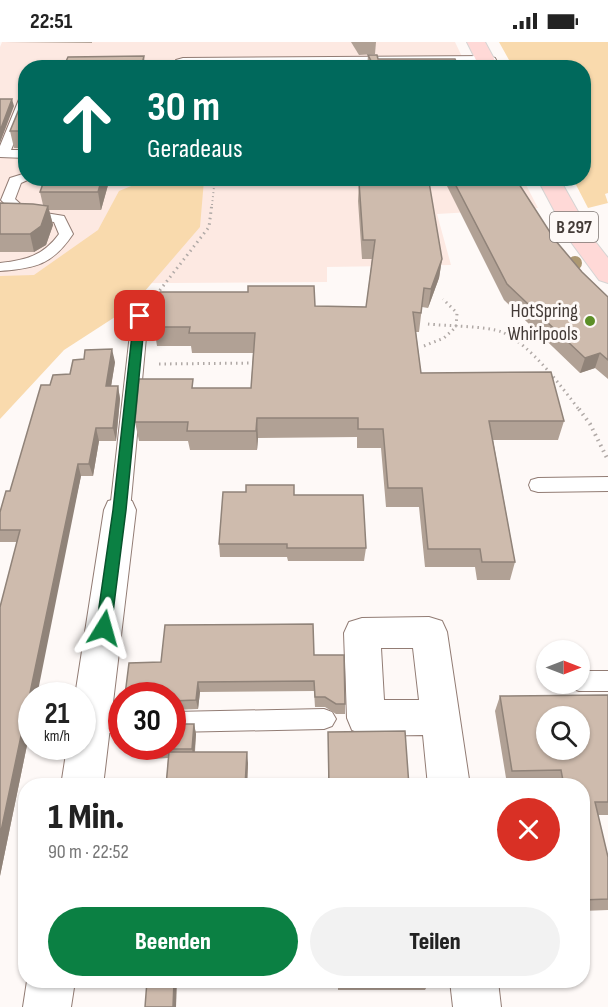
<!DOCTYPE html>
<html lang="de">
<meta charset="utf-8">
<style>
:root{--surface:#fff;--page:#f2f2f2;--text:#222;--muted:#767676;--accent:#0b8043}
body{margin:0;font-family:"Sofia Sans Condensed",sans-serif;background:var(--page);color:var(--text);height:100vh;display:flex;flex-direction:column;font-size:22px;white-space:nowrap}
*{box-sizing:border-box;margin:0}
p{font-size:20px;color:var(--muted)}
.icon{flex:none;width:33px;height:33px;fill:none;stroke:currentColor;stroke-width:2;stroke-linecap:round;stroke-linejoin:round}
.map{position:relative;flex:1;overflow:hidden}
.side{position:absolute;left:18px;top:736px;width:572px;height:210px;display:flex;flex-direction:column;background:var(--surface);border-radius:24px;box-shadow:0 2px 4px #0004}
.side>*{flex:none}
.guide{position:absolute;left:18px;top:18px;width:573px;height:126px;border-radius:24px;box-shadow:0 2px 4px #0004;background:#00695c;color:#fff;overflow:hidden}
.needle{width:39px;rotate:90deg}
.fabs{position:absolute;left:536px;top:598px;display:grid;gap:12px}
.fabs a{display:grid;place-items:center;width:54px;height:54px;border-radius:50%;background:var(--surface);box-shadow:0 2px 4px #0004;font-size:30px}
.speed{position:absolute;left:18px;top:640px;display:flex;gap:12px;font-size:30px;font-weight:700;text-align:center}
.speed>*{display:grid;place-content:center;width:78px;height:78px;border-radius:50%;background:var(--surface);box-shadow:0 2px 4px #0004;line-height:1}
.speed small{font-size:15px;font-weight:400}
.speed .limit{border:9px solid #d22;background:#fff;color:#111}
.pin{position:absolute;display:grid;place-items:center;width:51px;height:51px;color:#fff;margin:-26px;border-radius:12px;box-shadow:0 3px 9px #0006}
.me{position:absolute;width:66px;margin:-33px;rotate:8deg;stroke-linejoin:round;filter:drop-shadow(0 0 4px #0008)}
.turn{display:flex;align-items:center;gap:21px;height:126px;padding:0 30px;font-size:27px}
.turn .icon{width:78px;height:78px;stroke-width:2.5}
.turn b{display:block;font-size:42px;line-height:51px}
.round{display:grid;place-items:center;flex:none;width:63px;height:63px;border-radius:32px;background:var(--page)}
.head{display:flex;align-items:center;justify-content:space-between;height:102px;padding:0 30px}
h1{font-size:36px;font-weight:800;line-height:45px}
.action{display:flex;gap:12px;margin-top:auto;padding:12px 30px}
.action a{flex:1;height:69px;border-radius:36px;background:var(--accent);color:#fff;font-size:24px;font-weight:800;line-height:69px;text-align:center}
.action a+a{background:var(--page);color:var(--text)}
.status{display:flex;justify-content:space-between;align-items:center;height:42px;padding:0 30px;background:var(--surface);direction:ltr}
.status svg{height:16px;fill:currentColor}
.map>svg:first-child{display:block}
</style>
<div class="status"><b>22:51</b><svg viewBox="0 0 49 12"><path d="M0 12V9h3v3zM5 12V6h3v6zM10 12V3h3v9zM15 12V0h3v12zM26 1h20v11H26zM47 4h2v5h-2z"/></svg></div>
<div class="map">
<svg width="608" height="965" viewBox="0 0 608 965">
<rect width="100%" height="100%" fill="#fef9f7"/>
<polygon fill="#fde9e2" points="2,0 455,0 467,25 26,26 26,136 523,137 538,166 437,172 451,223 327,225 327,240 0,242 0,5"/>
<g fill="#f9daad">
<polygon points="499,0 608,0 608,151 605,152 608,161 588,166 573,137 584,136 584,26 513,25"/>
<polygon points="146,138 204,138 200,185 132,264 64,308 0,377 0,234 34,233 98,188 119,149"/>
</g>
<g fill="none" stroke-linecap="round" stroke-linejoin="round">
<defs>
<g id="lane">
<polygon points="51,23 144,23 149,26 46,26"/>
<polygon points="26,52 26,71 11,108 26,108 26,116 0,115 0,104 20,55"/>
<path d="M26,131V136H32L21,141L15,157L27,168L64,174L73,192C52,223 36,226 0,229V221C26,218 43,214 59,192L54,180L18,175L1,158L10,136Z"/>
<polygon points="140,269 148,274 130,468 127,473 120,475 113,473 110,468 132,274"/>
<polygon points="608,435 608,449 538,450 531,448 529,443 531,438 538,436"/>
<polygon points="579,629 608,629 608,649 579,649 571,646 569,642 579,642"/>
<polygon points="324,667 332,670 336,677 332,684 324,687 172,690 172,670"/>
<polygon points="91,671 122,671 122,691 91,691 83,688 83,674"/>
</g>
<g id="street">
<polygon points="488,14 495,16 497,20 495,24 176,26 174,22 176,18 183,16"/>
<polygon points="120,456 132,459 136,468 103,744 61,744 67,705 82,705 82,654 75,654 104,468 108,459"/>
<path d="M429,575L442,579L447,590L470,744H428L423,693L366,694L352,688L347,676L344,591L349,580L362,576ZM381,606H413L419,658H384Z"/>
<polygon points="27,939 75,939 71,965 23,965"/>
<polygon points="450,939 498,939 501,965 453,965"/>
</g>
<g id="primary">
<polygon points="467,0 485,0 499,26 480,26"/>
<polygon points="537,136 559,136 594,198 608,216 608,241 599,238 571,200"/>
</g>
</defs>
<use href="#lane" stroke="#927c74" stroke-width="2"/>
<use href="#street" stroke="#927c74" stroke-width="2"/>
<use href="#primary" stroke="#d6d4d3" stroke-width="2"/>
<polyline stroke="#b1aaa7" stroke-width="2" stroke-dasharray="1 3" stroke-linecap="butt" points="212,163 215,136"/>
<g stroke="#b1aaa7" stroke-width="3" stroke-dasharray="1.5 4" stroke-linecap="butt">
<polyline points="153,257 209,185 212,161"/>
<path d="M428,282C446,284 487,284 502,290C531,303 561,344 580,369"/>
<polyline points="424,304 444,296 456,285 457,271 443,257"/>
<polyline points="159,322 257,321"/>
</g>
<polyline stroke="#b1aaa7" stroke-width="4" stroke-dasharray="1.5 4.5" stroke-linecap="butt" points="579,367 590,382 608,418"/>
<use href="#lane" fill="#fff" fill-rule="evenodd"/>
<use href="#street" fill="#fff" fill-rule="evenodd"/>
<use href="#primary" fill="#ffd9d7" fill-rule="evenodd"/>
</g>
<circle fill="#ad9871" cx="575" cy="221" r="7"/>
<g fill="#b1a195">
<polygon points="5,0 92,0 92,1"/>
<polygon points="351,0 376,0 375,12 359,13"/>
<polygon points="368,13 378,17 459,26 367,26"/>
<polygon points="26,48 26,106 14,106 10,89 24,55"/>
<polygon points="110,136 101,168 49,168 53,183 46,203 34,210 0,210 0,161 43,163 40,150"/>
<polygon points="443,136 499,136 502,143 555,198 582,230 608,255 608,337 595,326 580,331 504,258"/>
<polygon points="359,140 442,217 439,236 428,266 422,265 419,290 416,290 421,331 564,379 558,398 493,398 515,520 510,538 477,538 475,525 425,525 419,465 386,465 381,406 357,406 357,395 258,396 257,408 190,408 188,399 139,399 135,380 194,346 251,346 253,311 192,311 191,304 157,304 154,285 315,264 366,265 372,217 362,217 358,159"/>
<polygon points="115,320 111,344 118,344 120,357 116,399 99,399 93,434 81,434 32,654 32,679 0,834 0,565 17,500 0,500 0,470 10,449 50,343 70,332"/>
<polygon points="295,453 366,506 364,519 288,519 287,515 220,515 219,502"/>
<polygon points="314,613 345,662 345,672 336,672 325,665 315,665 314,649 200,650 198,667 172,668 172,654 125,654 125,653 161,620"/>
<polygon points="608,653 608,773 598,773 608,815 608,868 582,869 582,744 555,744 554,742 507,742 495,669 500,654"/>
<polygon points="194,682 196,692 195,710 248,721 247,744 166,744 168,716 153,717 150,707"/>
<polygon points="328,690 409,744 328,744"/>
<polygon points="338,939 428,939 429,941 425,948 338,948"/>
</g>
<g fill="#908379">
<polygon points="144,14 145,26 141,26"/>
<polygon points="12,57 14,64 0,101 0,89"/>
<polygon points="102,136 110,136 101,168 98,150"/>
<polygon points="48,164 53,183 46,203 34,210 30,192"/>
<polygon points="442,217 439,236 428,266 431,247"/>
<polygon points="112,307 115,320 109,357 106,344"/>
<polygon points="600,311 595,326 580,331 585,316"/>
<polygon points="118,344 120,357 116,399 113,386"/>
<polygon points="257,376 258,396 257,408 256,389"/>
<polygon points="96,386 99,399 93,434 89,422"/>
<polygon points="78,422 81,434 37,654 32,654 32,679 0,834 0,794"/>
<polygon points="198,640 200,650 198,667 196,658"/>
<polygon points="194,682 196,692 194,716 192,707"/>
<polygon points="247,710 248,721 247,744 245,744"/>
<polygon points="174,939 177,939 176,965 173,965"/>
</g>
<g fill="#cebbad" stroke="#908379" stroke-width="1.5" fill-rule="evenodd">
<polygon points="368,13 377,13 378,17 455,17 459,26 375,26"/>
<polygon points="144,14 141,26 63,26 68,15"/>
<polygon points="209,19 256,19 256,26 207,26"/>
<polygon points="24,48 26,48 26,89 10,89 24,55"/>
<polygon points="0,57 12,57 0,89"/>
<polygon points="45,136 102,136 98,150 40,150"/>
<polygon points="452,136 499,136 502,143 519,142 555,198 582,230 608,255 608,318 600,311 585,316 507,242"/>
<polygon points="359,140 429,140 442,217 431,247 424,246 421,271 413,270 421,331 551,330 564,379 489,379 515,520 482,520 480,507 428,507 422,446 388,446 383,387 358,387 358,376 257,376 256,389 187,389 188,380 135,380 139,337 193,337 192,346 251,346 255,291 189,291 190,285 154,285 160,250 248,250 248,244 314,244 315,264 366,265 375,198 363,198"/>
<polygon points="0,161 33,162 48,164 41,184 30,192 0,192"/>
<polygon points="112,307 106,344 118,344 113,386 96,386 89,422 78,422 0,794 0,565 20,488 0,488 0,470 6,449 10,449 41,343 50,343 53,333 70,332 73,318 84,317 85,308"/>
<polygon points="246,443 294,443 294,453 363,453 366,506 287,506 287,502 219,502 223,450 246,450"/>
<polygon points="313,582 314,613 344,613 345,662 336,662 325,655 315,655 314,639 198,640 196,658 172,659 172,654 157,654 157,652 125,653 129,621 161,620 165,583"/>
<path d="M608,653V760H595L608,815V857L582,858V744H564L561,728L512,729L500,654ZM546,675H579V708H546Z"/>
<polygon points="172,682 194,682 192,707 150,707 151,705 172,705"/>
<polygon points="405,689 409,744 329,744 328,690"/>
<polygon points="169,710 247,710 245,744 166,744"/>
<polygon points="147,939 174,939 173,965 145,965"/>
<polygon points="339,939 428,939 429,941 339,941"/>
</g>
<polygon fill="#0b8043" stroke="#07532c" stroke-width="1.5" points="140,270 145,274 126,468 111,586 109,591 104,593 99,591 96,586 113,468 134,274"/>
<circle fill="#5c8f27" stroke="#fef9f7" stroke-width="2" cx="590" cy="279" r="6"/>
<g text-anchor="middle" stroke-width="6" stroke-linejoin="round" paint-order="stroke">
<rect fill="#fef9f7" stroke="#7c7471" stroke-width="1.5" x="550" y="170" width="48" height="30" rx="4.5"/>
<g font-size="18" font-weight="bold" fill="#443b37">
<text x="574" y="191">B 297</text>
</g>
<g font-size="20" fill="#443b37" stroke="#fef9f7" text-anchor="end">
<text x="578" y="275">HotSpring<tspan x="578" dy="23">Whirlpools</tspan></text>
</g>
</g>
</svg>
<div class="fabs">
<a><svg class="needle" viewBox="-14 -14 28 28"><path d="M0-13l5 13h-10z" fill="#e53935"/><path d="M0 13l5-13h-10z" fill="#767676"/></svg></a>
<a><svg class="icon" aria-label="search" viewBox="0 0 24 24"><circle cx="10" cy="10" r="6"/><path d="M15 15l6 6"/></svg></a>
</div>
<div class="speed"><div>21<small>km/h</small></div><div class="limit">30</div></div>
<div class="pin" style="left:140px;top:274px;background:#d93025"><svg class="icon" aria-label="arrive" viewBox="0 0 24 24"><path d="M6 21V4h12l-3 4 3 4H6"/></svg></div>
<svg class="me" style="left:104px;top:586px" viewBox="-20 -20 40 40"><path d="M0-17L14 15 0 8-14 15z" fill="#0b8043" stroke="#fff" stroke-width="4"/></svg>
<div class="guide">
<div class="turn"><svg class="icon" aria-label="ahead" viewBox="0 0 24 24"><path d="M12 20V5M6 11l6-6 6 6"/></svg><div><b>30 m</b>Geradeaus</div></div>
</div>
<section class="side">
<div class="head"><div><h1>1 Min.</h1><p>90 m · 22:52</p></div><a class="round" style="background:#d93025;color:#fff"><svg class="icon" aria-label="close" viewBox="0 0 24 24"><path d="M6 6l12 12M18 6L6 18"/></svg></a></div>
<div class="action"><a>Beenden</a><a>Teilen</a></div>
</section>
</div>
